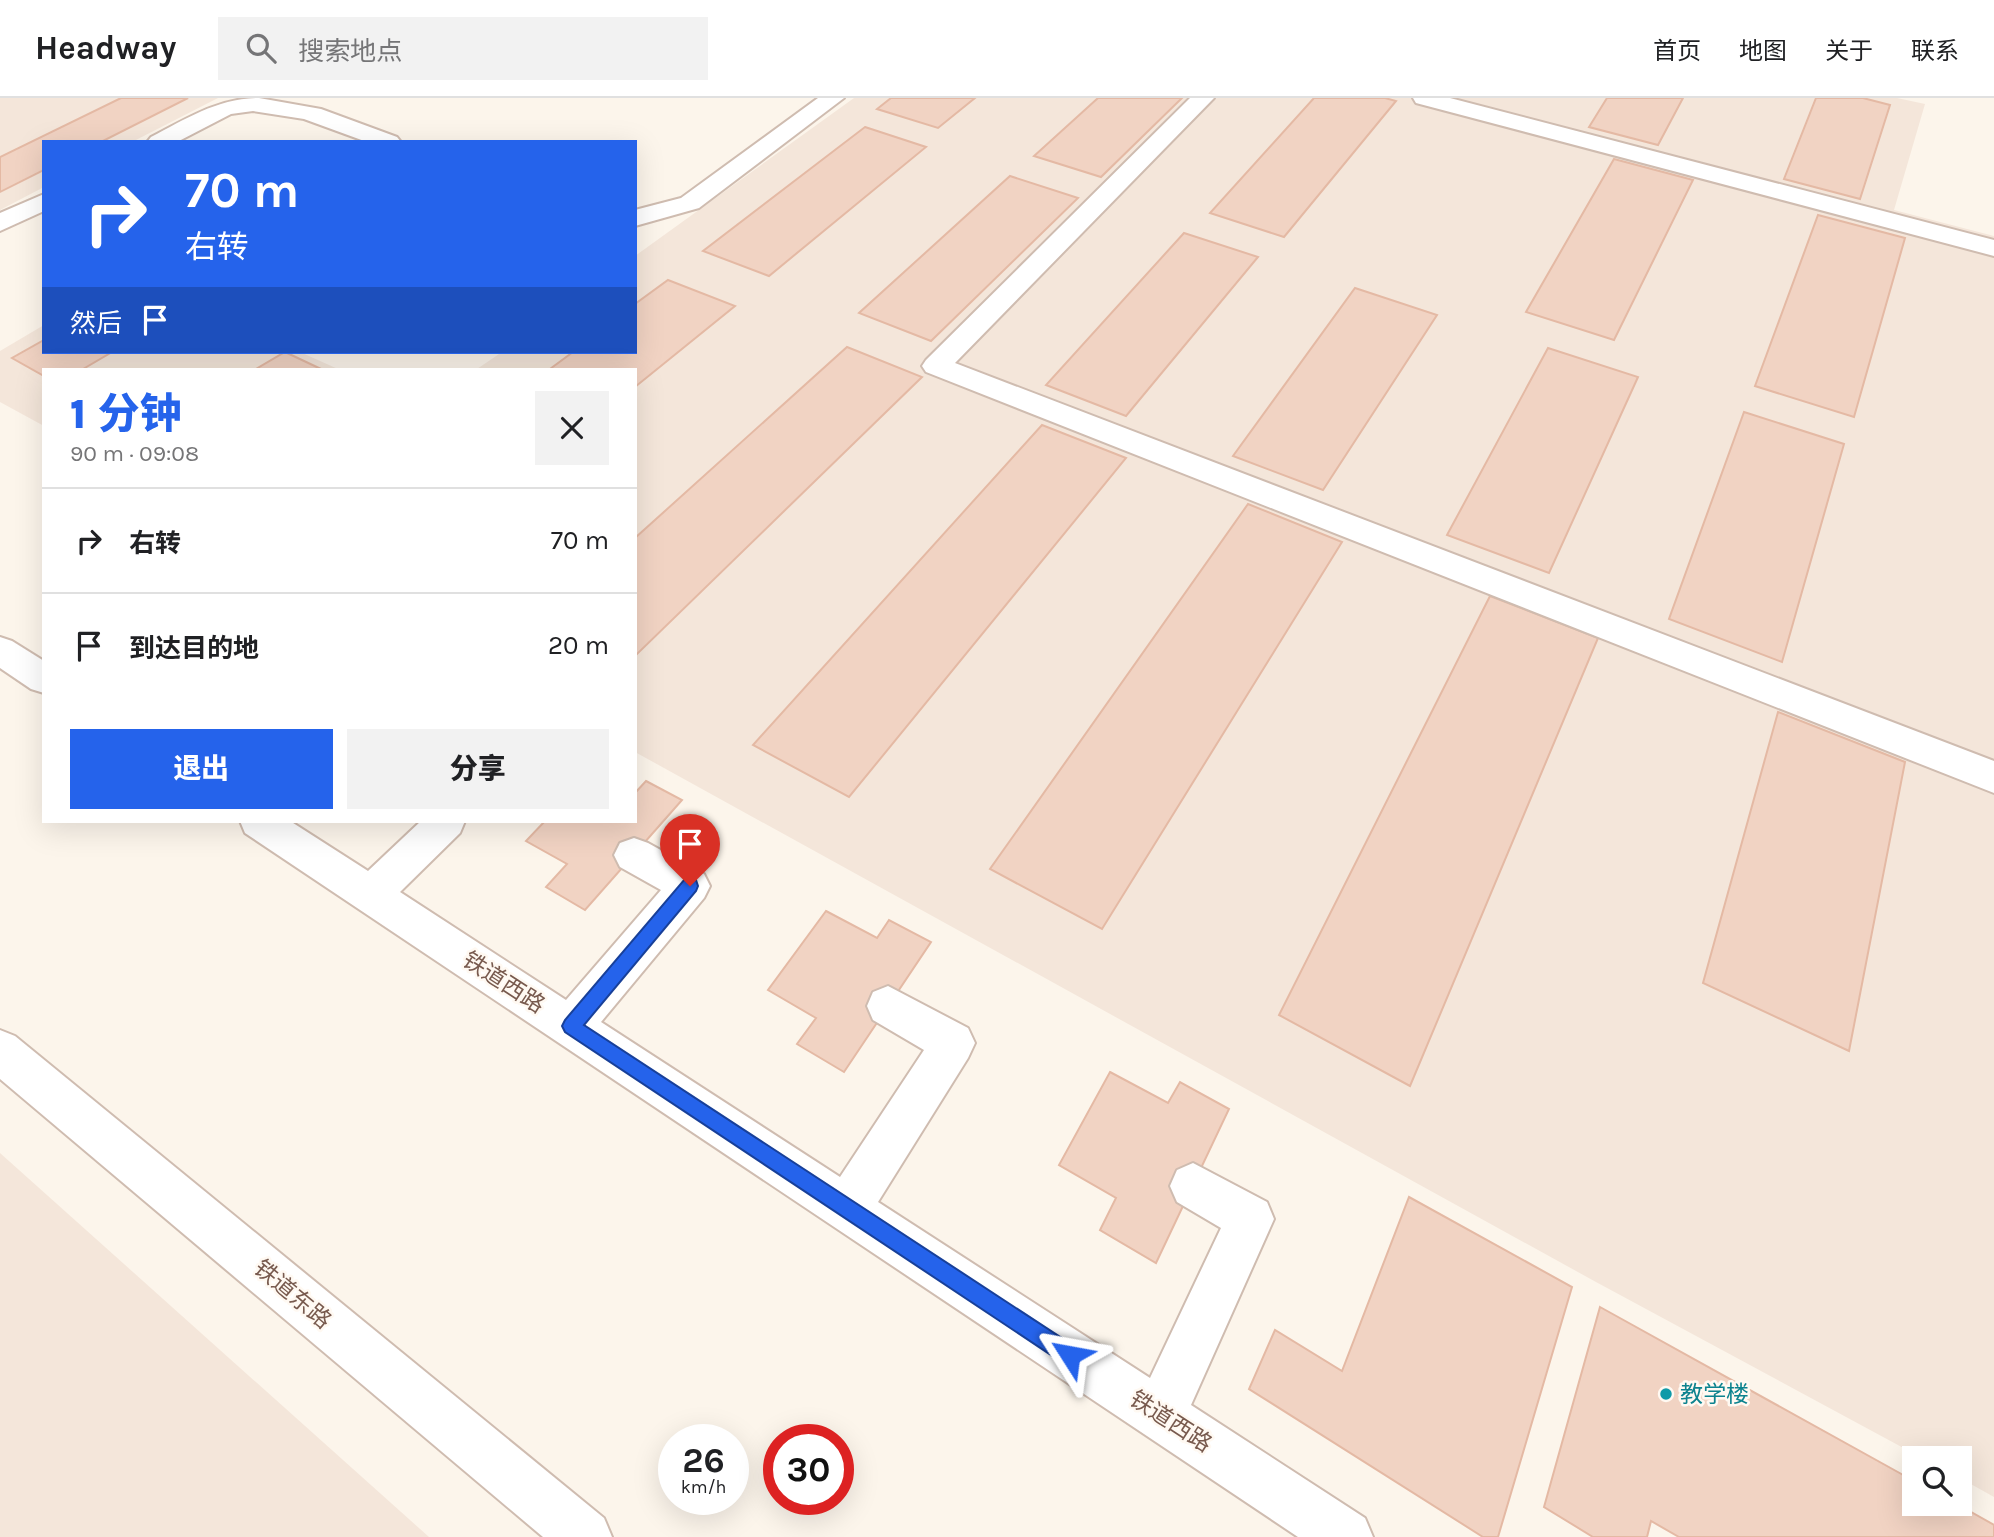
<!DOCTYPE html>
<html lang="zh">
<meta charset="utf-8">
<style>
:root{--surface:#fff;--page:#f2f2f2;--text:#202124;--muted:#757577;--line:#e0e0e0;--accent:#2563eb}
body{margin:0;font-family:Karla,"Noto Sans SC",sans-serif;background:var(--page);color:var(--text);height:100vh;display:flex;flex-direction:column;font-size:26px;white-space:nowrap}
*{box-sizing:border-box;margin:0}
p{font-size:23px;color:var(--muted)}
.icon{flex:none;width:38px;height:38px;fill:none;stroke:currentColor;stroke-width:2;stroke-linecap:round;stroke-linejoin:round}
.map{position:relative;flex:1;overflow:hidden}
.sheet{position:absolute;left:42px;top:270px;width:595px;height:455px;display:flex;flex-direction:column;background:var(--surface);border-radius:0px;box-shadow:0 7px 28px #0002}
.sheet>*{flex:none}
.hud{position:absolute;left:42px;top:42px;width:595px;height:214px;border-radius:0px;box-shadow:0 7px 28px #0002;background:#2563eb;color:#fff;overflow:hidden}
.tools{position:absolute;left:1902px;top:1348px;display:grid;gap:14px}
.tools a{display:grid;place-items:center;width:70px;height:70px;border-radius:0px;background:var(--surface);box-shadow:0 7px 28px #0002;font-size:35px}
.speed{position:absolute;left:658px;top:1326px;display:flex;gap:14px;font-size:35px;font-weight:700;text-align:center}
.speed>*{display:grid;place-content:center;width:91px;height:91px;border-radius:50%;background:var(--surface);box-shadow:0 7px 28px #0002;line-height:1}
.speed small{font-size:18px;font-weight:400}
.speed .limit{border:10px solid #d22;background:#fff;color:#111}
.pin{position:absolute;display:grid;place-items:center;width:60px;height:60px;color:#fff;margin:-72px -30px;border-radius:50% 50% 50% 0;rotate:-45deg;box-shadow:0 0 7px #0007}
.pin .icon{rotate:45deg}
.me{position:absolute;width:77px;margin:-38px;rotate:304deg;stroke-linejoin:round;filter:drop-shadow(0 0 5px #0008)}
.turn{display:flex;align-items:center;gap:24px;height:147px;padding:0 28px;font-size:32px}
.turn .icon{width:91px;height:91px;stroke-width:2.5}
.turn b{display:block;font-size:49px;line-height:60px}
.then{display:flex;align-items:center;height:66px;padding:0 28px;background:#0003;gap:14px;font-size:26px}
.round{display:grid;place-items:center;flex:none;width:74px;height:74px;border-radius:0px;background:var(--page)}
.overview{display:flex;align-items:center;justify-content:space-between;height:119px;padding:0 28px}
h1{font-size:42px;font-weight:800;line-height:52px;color:var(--accent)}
.cta{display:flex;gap:14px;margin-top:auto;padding:14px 28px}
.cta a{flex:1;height:80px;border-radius:0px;background:var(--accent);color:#fff;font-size:28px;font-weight:800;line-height:80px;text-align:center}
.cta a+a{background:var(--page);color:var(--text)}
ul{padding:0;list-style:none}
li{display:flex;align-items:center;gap:21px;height:105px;padding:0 28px;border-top:2px solid var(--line)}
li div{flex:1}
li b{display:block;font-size:26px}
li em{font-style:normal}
header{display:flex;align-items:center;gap:42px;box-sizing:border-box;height:98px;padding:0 35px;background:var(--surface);border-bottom:2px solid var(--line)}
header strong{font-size:33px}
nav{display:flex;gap:38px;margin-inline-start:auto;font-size:24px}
.search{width:490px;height:63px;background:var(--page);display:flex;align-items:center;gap:18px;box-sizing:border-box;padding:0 24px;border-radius:0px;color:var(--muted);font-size:26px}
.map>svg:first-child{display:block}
</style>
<header>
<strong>Headway</strong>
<div class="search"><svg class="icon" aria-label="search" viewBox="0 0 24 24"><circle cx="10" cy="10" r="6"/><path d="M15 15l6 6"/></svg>搜索地点</div>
<nav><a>首页</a><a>地图</a><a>关于</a><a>联系</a></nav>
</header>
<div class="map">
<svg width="1994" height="1439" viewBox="0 0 1994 1439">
<rect width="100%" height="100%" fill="#fcf5eb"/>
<g fill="#f4e6da">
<polygon points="0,0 218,0 132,44 44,44 44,89 0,112"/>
<polygon points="854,0 1897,0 1925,6 1894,112 1994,138 1994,1399 1960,1380 1960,1360 1922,1360 1596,1184 635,654 635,271 477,271 502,254 635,254 635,158"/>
<polygon points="44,227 44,254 300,254 338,271 44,271 44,328 0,304 0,253"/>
<polygon points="0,1055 429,1439 0,1439"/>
</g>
<g fill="#f1d3c3" stroke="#e4b9a4" stroke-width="2">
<polygon points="121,0 188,0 101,44 44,44 44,72 0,94 0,59"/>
<polygon points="891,0 975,0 938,30 877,11"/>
<polygon points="1098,0 1182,0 1101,79 1034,58"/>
<polygon points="1314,0 1385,0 1396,3 1284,139 1210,115"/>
<polygon points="1607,0 1683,0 1658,47 1589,29"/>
<polygon points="1816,0 1863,0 1890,7 1860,101 1784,81"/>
<polygon points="865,29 926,49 769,178 703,153"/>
<polygon points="1614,61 1693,82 1614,242 1526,214"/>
<polygon points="1010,78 1078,100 931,243 859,215"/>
<polygon points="1818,117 1905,140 1854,319 1755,288"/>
<polygon points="1184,135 1258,159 1126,318 1046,287"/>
<polygon points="668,182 735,208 635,289 635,271 550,271 573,254 635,254 635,206"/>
<polygon points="1355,190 1437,217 1323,392 1233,358"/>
<polygon points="44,242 44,254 112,254 83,271 44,271 44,278 12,260"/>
<polygon points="847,249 922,279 635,558 635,440"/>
<polygon points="1548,250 1638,279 1549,475 1447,437"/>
<polygon points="285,254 321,271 256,271"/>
<polygon points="1744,314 1844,346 1782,564 1669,521"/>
<polygon points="1042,327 1126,360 849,699 753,647"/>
<polygon points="1248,406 1342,444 1102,831 990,771"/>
<polygon points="1490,498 1598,540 1410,988 1279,917"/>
<polygon points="1778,614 1905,664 1849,953 1703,885"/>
<polygon points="646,683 682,702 585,812 546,789 567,766 526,743 545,723 635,723 635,695"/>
<polygon points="826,813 877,840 889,822 931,844 844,974 797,946 816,920 768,892"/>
<polygon points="1110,974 1168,1005 1180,984 1229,1011 1156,1165 1100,1132 1116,1100 1059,1067"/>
<polygon points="1409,1099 1572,1189 1498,1439 1483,1439 1249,1291 1275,1232 1342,1273"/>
<polygon points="1600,1209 1914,1383 1914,1405 1955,1405 1994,1427 1994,1439 1679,1439 1651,1423 1647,1439 1593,1439 1544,1409"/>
</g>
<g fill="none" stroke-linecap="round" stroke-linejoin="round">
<defs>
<g id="street">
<path d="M259,0L321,11L397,39L401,44H367L304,21L253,13L231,16L177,44H147L151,39C186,21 218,0 259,0Z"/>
<polygon points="818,0 844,0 699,110 635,128 635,112 681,100"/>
<polygon points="1190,0 1214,0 955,265 1994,663 1994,695 926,274 922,268 926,262"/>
<polygon points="1413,0 1450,0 1994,142 1994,158 1416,5"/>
<polygon points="44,96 44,113 0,133 0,115"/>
<polygon points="0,539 12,543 44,563 44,595 31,591 0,570"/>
<polygon points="240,723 290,723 368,773 421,723 465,723 460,735 400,794 566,902 661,792 620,769 614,757 620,745 634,740 648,745 704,776 710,788 704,800 601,924 840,1079 924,952 873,922 867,908 873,894 888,888 968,930 975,945 968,960 878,1104 1150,1280 1221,1130 1177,1104 1170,1088 1177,1072 1193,1065 1267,1104 1274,1121 1191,1307 1365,1420 1373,1439 1298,1439 245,735"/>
<polygon points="0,932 15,938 604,1420 612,1439 543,1439 0,981"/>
</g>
</defs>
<use href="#street" stroke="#cfbcb0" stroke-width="4"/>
<use href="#street" fill="#fff" fill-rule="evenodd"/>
</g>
<polygon fill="#2563eb" stroke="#184099" stroke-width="2" points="690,780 696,782 698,788 696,793 584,927 1077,1250 1081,1257 1077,1265 1070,1268 1063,1265 565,934 562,928 565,922 684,782"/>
<circle fill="#0f9aa8" stroke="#fff9f2" stroke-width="2.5" cx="1666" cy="1296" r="7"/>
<g text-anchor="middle" stroke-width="5" stroke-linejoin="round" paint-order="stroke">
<g font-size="23" fill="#785a4e" stroke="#fff9f2">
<text transform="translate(504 884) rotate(33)" y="8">铁道西路</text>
<text transform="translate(293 1196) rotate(40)" y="8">铁道东路</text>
<text transform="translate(1171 1323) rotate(33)" y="8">铁道西路</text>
</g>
<g font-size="23" fill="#0d838f" stroke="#fff9f2" text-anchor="start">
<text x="1680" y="1304">教学楼</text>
</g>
</g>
</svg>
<div class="tools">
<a><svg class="icon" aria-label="search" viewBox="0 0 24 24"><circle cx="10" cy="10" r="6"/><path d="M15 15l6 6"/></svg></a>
</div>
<div class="speed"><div>26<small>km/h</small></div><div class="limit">30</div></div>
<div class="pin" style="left:690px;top:788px;background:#d93025"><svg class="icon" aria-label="arrive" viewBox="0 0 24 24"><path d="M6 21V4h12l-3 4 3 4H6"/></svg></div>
<svg class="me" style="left:1070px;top:1257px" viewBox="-20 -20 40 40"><path d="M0-17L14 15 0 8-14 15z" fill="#2563eb" stroke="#fff" stroke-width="4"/></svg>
<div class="hud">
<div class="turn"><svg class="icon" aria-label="right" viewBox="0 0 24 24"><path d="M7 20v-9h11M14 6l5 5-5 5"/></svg><div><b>70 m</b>右转</div></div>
<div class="then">然后<svg class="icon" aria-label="arrive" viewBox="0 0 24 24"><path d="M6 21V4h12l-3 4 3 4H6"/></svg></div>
</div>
<section class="sheet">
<div class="overview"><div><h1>1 分钟</h1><p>90 m · 09:08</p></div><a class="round"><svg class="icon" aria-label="close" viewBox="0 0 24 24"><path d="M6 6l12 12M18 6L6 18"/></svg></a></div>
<ul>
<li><svg class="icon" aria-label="right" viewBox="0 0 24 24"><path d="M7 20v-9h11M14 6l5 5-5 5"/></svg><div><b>右转</b></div><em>70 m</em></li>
<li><svg class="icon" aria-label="arrive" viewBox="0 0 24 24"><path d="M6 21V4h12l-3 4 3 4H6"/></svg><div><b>到达目的地</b></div><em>20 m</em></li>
</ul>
<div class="cta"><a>退出</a><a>分享</a></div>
</section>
</div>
